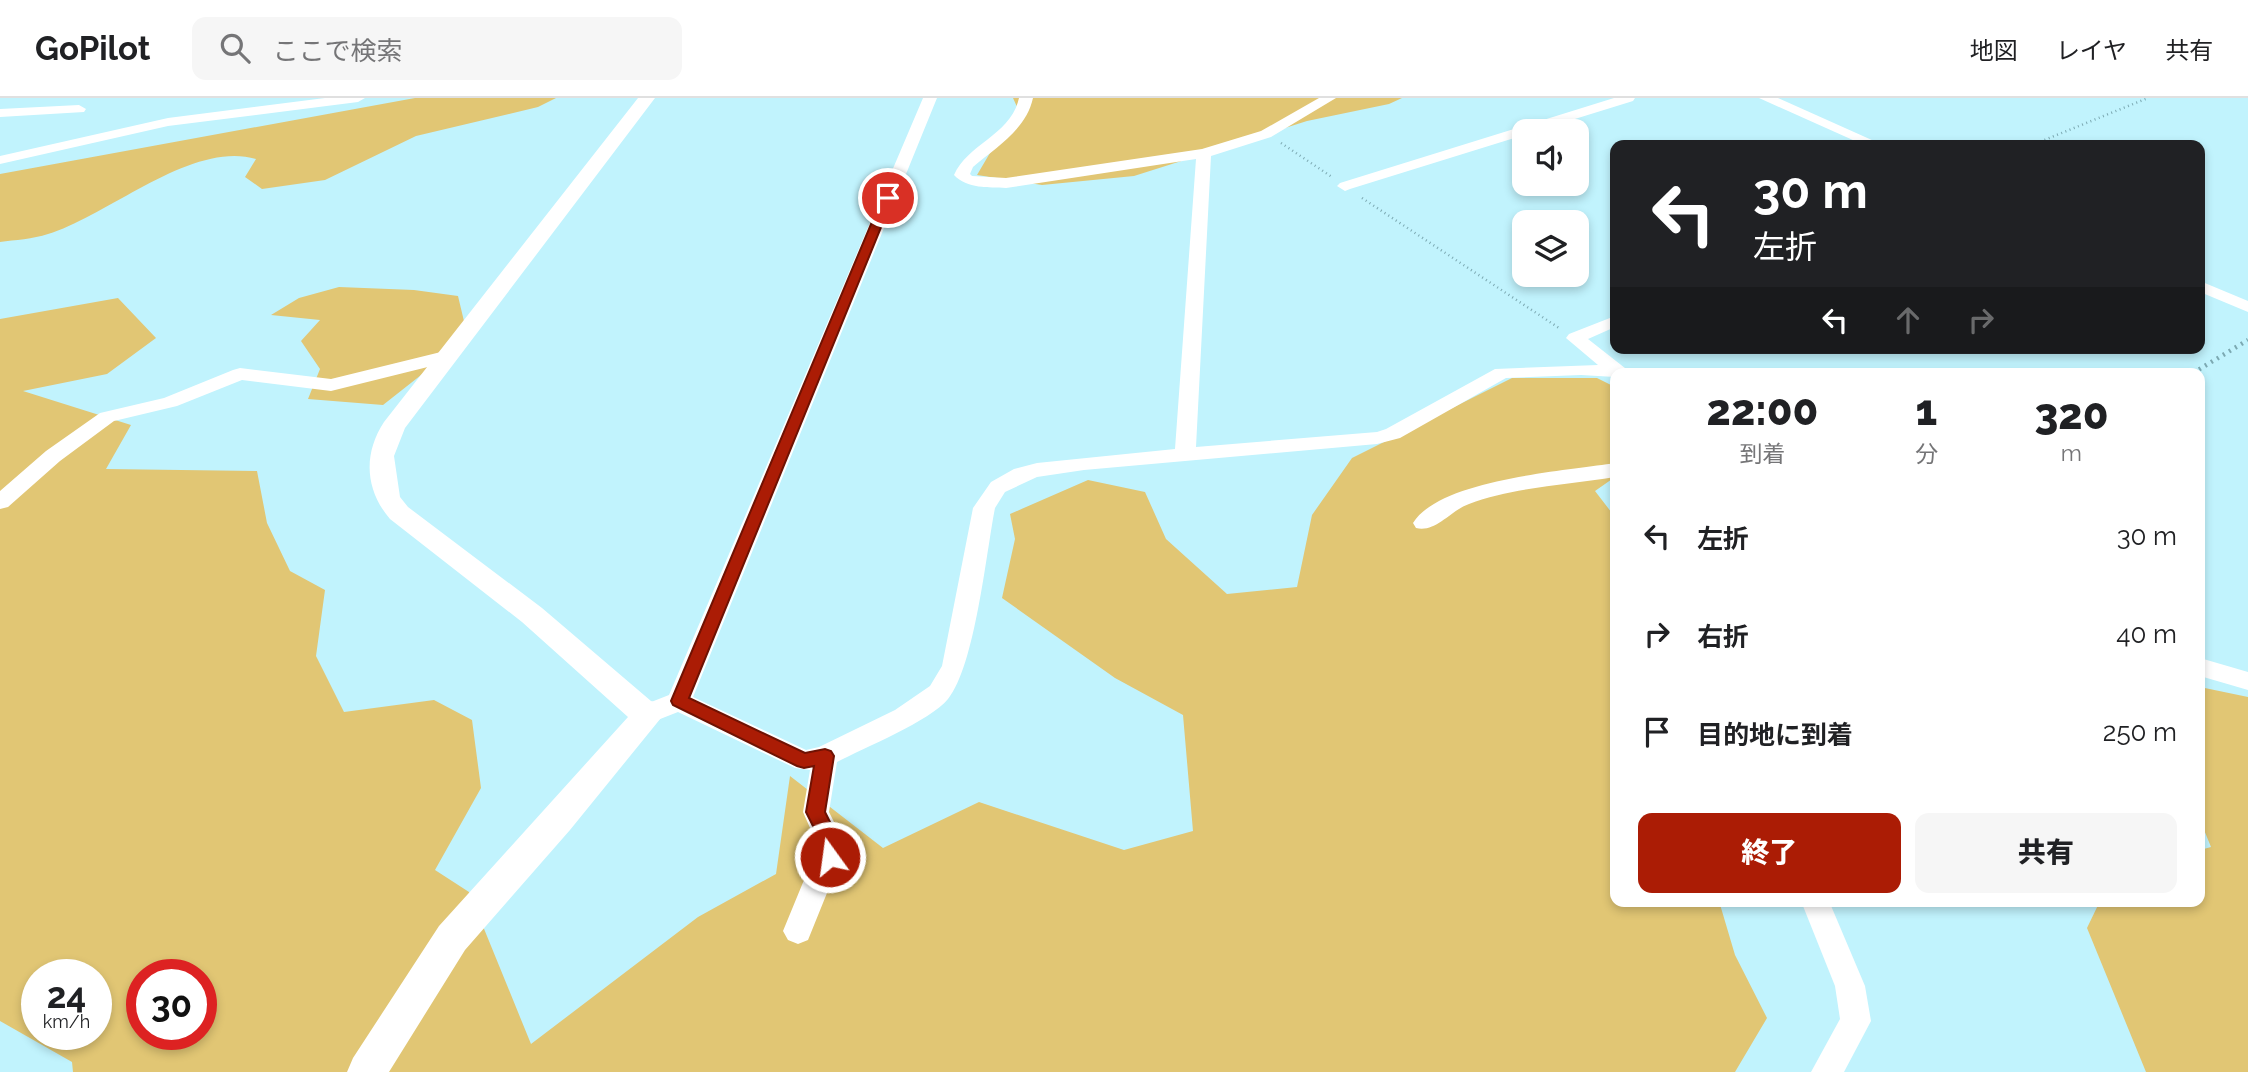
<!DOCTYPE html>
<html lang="ja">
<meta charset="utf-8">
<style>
:root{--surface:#fff;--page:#f6f6f6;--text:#202124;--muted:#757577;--line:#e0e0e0;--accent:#ab1c05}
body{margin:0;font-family:Raleway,"Noto Sans JP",sans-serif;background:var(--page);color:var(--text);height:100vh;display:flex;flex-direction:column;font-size:26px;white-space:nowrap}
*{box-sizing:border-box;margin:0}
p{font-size:23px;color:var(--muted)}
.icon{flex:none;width:38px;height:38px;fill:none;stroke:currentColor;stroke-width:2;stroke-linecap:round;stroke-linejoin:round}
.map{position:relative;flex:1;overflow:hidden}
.side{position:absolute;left:1610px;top:270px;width:595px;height:539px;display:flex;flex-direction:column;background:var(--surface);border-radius:14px;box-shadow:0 4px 10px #0003}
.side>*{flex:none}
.hud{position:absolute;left:1610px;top:42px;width:595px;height:214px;border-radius:14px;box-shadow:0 4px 10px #0003;background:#202124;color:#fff;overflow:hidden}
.controls{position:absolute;left:1512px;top:21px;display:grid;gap:14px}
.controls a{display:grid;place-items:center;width:77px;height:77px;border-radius:14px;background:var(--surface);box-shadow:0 4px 10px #0003;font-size:35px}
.speed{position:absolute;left:21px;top:861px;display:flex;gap:14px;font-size:35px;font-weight:700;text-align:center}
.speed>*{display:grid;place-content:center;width:91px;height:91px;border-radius:50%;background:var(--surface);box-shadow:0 4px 10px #0003;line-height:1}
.speed small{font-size:18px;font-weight:400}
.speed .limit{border:10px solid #d22;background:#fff;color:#111}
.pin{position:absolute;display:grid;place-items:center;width:60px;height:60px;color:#fff;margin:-30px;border:4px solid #fff;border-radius:50%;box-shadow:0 2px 7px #0007}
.me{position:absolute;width:77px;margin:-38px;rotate:346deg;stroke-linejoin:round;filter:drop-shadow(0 0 5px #0008)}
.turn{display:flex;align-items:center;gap:24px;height:147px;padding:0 28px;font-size:32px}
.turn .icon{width:91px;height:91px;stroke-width:2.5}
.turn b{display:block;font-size:49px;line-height:60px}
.lanes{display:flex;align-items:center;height:66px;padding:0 28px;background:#0003;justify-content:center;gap:35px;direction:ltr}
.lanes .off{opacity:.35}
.eta{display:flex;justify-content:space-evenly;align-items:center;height:119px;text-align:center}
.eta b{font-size:42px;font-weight:800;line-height:49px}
.cta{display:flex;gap:14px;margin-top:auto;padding:14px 28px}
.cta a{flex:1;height:80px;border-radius:14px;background:var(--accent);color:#fff;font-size:28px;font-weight:800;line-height:80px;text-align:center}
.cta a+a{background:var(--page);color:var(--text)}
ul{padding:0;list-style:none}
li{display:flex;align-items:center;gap:21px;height:98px;padding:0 28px}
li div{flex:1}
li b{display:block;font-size:26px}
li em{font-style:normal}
header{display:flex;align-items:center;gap:42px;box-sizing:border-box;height:98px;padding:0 35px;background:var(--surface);border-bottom:2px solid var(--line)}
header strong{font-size:33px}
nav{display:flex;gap:38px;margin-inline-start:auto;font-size:24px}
.search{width:490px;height:63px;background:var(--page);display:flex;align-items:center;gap:18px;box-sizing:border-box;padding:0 24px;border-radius:14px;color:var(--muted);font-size:26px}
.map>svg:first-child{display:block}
</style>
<header>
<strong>GoPilot</strong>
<div class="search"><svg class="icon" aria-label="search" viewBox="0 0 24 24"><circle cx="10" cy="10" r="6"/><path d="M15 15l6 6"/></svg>ここで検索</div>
<nav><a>地図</a><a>レイヤ</a><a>共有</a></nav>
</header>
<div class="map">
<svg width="2248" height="974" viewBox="0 0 2248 974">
<rect width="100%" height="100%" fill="#c1f3fd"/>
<g fill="#e1c674" fill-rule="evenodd">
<path d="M415,0H556L538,9L416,38L325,82L262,91L245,79L256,61C192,42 108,118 48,136C33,141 15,142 0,144V76Z"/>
<polygon points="1013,0 1402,0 1389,6 1307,23 1134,78 1042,87 977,77 997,43 1022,20"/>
<polygon points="339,189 414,192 458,198 468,240 383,307 308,301 320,271 301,243 320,222 271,217 299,200"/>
<path d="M118,200L156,240L107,276L23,293L131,327L106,371L257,373L267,425L290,473L325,492L316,558L344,614L434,602L472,622L481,690L435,772L469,794L531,946L698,819L776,776L790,678L883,750L979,704L1124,752L1193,733L1183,617L1115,580L1002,500L1015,441L1010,416L1088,382L1145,394L1166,441L1227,496L1297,489L1312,417L1352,360L1512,280H1597L1615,289V379L1595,393L1615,419V803H1719L1735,857L1767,920L1735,974H73L72,964L0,923V221ZM37,877H96V936H37ZM142,877H201V936H142Z"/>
<polygon points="2200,589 2248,599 2248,974 2146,974 2087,830 2100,803 2200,803 2200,752 2211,749 2200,722"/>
</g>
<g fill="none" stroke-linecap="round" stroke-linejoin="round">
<g stroke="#7ca9b2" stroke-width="2.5" stroke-dasharray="1 3.5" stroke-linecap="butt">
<polyline points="1281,45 1332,79"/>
<polyline points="2032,47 2148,0"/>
<polyline points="1362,100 1559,230"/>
</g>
<polyline stroke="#7ca9b2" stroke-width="4.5" stroke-dasharray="2 5" stroke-linecap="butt" points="2193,275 2248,242"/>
<g fill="#fff" fill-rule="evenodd">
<polygon points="325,0 365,0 358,4 168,28 0,66 0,58 168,20"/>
<path d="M923,0H937L693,599L806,652L819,649L895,612L930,588L942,568L973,410L991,384L1014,371L1037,365L1175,351L1196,61L1006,90C989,89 967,91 954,77C968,45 1011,37 1019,0H1033C1026,32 996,49 973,69L970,76L972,78L1006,80L1202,51L1261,33L1319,0H1336L1271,39L1211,58L1196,349L1377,334L1386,331L1495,271L1598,267L1566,240L1569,236L1615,218V229L1588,241L1630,274L1615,275V279L1581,277L1506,280L1400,340L1377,346L1084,372L1037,379L1005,394L995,410C986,456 975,568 948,601C930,623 864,650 837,664L829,714L846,748L808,842L798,846L788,842L783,833L818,748L803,714L810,672L795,670L678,614L650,625L641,622L637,615L641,608L669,597Z"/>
<polygon points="1614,0 1635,0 1633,3 1536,33 1524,33 1524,37 1350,91 1345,93 1337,88 1340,85"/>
<polygon points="1759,0 1778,0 1883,47 1864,47"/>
<polygon points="79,7 86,11 84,14 0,19 0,11"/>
<polygon points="2200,183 2248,203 2248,214 2200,194"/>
<polygon points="449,252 456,254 458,258 456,262 331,293 242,282 177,308 114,323 60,363 8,409 0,411 0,393 46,353 100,315 164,300 233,272 240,270 331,281"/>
<path d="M1615,365V379C1568,387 1514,389 1469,406C1451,412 1436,435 1416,430L1413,425C1440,381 1566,373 1615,365Z"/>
<polygon points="2200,560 2248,574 2248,592 2200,578"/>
<polygon points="1801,803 1829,803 1865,888 1871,923 1844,974 1811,974 1840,921 1835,888"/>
</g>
<path fill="#fff" fill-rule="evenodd" d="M638,0H655L405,330L394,358L400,399L408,409L542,510L651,603L661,606L665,615L570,732L465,852L389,974H347L353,960L439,828L628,619L522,524L390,421C365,392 363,356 384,324Z"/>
</g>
<polygon fill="#ab1c05" stroke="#6f1203" stroke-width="2" points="888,97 893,100 689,600 805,655 825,651 831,653 834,658 825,714 842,748 837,765 830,768 823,765 820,759 823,748 806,714 814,668 804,670 797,668 673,607 671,603 882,100"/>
</svg>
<div class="controls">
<a><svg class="icon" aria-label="sound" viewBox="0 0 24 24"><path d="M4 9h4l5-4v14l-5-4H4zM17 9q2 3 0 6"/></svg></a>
<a><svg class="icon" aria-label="layers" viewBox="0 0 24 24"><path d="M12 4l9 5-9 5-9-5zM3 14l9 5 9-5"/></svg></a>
</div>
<div class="speed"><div>24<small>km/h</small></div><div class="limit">30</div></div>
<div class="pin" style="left:888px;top:100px;background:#d93025"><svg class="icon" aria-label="arrive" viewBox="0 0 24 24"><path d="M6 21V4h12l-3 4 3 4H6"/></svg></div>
<svg class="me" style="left:830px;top:759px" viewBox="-20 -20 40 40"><circle r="17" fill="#ab1c05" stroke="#fff" stroke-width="3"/><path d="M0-11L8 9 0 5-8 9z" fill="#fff"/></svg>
<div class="hud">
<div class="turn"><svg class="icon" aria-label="left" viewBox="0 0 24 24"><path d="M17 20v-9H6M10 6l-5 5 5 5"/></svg><div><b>30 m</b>左折</div></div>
<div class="lanes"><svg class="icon" aria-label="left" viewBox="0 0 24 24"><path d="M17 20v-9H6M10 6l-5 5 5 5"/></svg><svg class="icon off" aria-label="ahead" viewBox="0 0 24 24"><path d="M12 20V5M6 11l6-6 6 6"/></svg><svg class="icon off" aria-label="right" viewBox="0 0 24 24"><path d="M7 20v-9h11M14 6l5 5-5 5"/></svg></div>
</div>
<section class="side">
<div class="eta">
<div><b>22:00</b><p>到着</p></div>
<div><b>1</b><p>分</p></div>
<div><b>320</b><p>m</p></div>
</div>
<ul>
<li><svg class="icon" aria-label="left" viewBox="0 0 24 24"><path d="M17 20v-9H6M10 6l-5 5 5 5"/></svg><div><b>左折</b></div><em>30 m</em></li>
<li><svg class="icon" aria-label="right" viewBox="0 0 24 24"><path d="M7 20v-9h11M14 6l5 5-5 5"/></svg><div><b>右折</b></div><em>40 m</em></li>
<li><svg class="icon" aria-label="arrive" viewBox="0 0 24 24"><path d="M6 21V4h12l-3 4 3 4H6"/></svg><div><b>目的地に到着</b></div><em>250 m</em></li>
</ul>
<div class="cta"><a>終了</a><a>共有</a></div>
</section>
</div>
